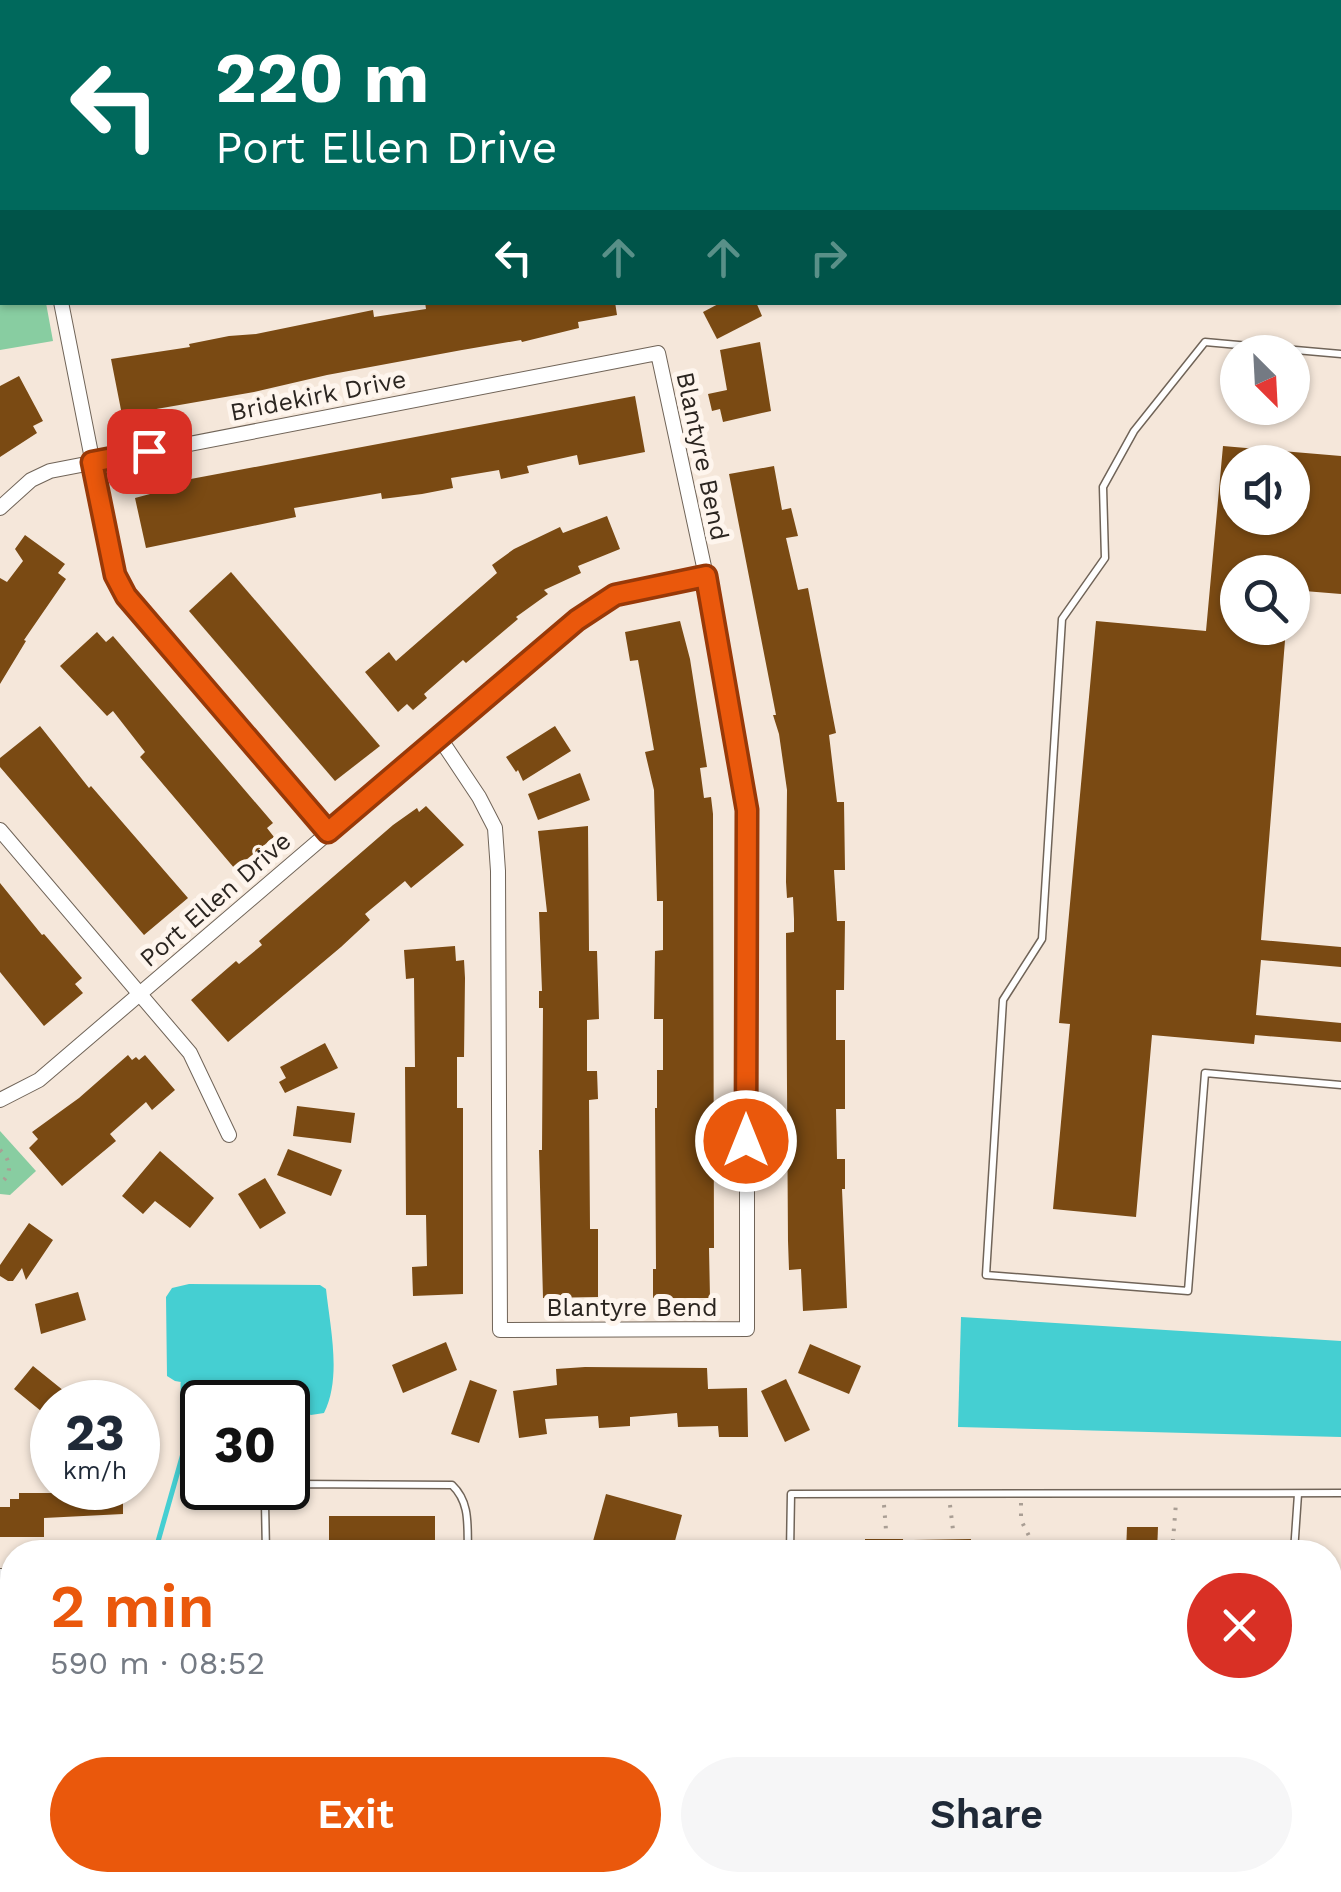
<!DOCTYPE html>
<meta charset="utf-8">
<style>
:root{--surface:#fff;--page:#f6f6f7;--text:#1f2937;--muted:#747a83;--accent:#ea580c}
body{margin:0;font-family:"Work Sans",sans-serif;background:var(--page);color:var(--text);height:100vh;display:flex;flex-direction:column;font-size:38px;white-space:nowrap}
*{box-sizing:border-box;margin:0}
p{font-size:32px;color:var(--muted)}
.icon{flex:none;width:55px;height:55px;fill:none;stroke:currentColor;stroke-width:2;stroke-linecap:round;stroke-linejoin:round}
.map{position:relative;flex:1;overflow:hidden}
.details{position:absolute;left:0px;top:1540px;width:1342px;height:352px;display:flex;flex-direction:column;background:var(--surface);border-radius:40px 40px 0 0;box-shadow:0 2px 8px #0004}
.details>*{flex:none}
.top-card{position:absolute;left:0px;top:0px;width:1342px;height:305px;box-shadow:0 2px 8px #0004;background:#00695c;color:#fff;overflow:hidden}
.needle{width:65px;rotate:156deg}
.fabs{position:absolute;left:1220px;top:335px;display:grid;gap:20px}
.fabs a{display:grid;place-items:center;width:90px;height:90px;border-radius:50%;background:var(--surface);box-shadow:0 2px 8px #0004;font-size:50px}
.speed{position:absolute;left:30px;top:1380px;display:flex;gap:20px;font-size:50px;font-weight:700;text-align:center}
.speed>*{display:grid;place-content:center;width:130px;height:130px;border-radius:50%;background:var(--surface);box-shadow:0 2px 8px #0004;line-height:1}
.speed small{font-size:25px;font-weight:400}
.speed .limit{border:5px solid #111;border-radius:15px;background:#fff;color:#111}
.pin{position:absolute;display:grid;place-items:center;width:85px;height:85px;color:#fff;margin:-42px;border-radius:20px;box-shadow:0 5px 15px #0006}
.me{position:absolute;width:110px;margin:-55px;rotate:0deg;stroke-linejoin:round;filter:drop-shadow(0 0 8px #0008)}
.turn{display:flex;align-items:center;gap:35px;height:210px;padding:0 50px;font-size:45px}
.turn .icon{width:130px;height:130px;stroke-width:2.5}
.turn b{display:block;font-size:70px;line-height:85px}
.lanes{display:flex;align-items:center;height:95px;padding:0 50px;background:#0003;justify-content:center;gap:50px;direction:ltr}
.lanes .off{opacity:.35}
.round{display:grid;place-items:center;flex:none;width:105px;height:105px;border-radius:52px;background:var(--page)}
.headline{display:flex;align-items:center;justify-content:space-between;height:170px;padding:0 50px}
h1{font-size:60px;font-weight:600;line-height:75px;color:var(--accent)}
.primary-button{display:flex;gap:20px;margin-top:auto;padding:20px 50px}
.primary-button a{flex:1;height:115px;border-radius:60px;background:var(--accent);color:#fff;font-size:40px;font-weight:600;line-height:115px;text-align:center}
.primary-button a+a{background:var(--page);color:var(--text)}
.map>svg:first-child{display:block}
</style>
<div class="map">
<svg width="1341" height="1892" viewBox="0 0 1341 1892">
<rect width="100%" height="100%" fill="#f5e7da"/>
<g fill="#88cda1">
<polygon points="0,223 2,223 2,302 46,303 53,341 0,350"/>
<polygon points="0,1131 36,1171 10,1195 0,1194"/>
</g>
<g fill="#45cfd2">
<path d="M189,1284L320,1285L326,1289C330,1327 342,1377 324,1413L311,1415L288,1407V1402H273L240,1392L175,1381L167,1376L166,1297L172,1288Z"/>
<polygon points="961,1317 1341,1341 1341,1437 958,1427"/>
</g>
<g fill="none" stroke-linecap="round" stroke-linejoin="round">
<g stroke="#45cfd2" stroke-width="5">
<polyline points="155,1552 184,1450 183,1383"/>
<polyline points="152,1880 153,1892"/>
</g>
</g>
<g fill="#7a4a13" fill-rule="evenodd">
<polygon points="425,302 615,302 617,315 578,322 579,328 522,342 521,340 462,350 327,375 254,392 122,415 111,359 190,347 189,344 229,336 256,334 373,310 374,317 426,309"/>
<polygon points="722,302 756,302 762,316 717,339 703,312"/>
<polygon points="760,342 771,411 723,422 720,409 712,411 708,394 727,390 720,350"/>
<polygon points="19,376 43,421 33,426 37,433 0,457 0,386"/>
<polygon points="635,396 645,452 579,465 577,455 527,466 529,473 501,479 499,470 451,478 453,488 422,494 382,499 381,493 294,508 296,517 146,548 135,498 150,494 148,487"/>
<path d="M1223,446L1341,456V594L1292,590V572H1238V628H1286L1261,940L1341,947V967L1261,960L1256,1015L1341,1023V1042L1255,1035L1254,1044L1152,1035L1136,1217L1053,1209L1070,1024L1059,1023L1096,621L1206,631ZM1238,462H1292V518H1238Z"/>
<polygon points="774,466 782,510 791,508 798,536 786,538 798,590 808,588 836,733 829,735 837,802 844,802 845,870 834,870 837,921 845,921 844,990 836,990 836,1040 845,1040 845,1109 836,1109 837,1159 845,1159 845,1189 842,1189 847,1308 803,1311 801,1269 789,1270 788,1241 786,933 794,932 794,919 793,897 787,898 786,882 787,790 779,734 773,715 776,715 729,474"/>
<polygon points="607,516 620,549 578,566 581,573 544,590 548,594 516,617 518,619 466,663 463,660 424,694 427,698 413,710 407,704 398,712 365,672 389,652 396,661 497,573 492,565 514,549 560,527 563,533"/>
<polygon points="25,535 65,564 58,573 66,579 24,640 26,641 0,684 0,578 7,582 23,561 15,549"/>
<polygon points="231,572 380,746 335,781 189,611"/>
<polygon points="680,621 690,659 707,767 700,768 704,798 711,797 713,814 714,1248 709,1248 710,1298 653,1298 653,1269 656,1269 655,1108 657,1108 657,1070 663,1070 663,1019 654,1019 655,951 663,950 663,901 657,901 654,790 645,752 654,750 638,660 630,661 625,632"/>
<polygon points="97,632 106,642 113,636 273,823 267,828 274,837 235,869 140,757 145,752 113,711 107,716 60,666"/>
<polygon points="40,726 89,788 91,786 188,898 144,935 0,767 0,758"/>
<polygon points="555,726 571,751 523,781 518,770 516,772 506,757"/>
<polygon points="580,773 590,800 538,820 528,794"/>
<polygon points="426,806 464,845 411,888 405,881 365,914 370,920 341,947 228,1042 191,1000 236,961 239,964 262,945 259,941 393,825 417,808 419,812"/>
<polygon points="588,826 589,951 597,951 599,1019 587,1020 587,1071 597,1071 598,1099 589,1100 590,1229 598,1229 598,1297 543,1298 539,1150 542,1150 543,1008 539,1008 539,991 542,991 539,912 547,912 538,831"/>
<polygon points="0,883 42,935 44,934 82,978 75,984 83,993 44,1026 0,972"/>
<polygon points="455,946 456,961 464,960 465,978 464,1057 457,1057 457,1108 463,1108 463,1294 413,1296 412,1267 427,1266 426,1215 406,1215 405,1067 415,1067 414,978 406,979 404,950"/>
<polygon points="325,1043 338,1068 285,1093 279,1082 286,1078 280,1067"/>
<polygon points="128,1055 132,1060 136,1057 139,1060 145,1055 175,1090 152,1110 146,1102 110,1134 116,1141 62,1186 29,1148 38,1139 32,1132 79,1098"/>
<polygon points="297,1106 355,1113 351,1143 293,1136"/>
<polygon points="288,1149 342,1170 331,1196 277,1175"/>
<polygon points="160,1151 214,1198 190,1228 155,1201 143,1214 122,1196"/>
<polygon points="265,1178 286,1213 260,1229 238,1194"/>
<polygon points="29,1223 53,1240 26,1280 22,1268 13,1281 8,1281 0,1276 0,1265"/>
<polygon points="78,1292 86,1320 41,1334 35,1304"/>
<polygon points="446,1342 457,1370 403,1393 392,1365"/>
<polygon points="810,1344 861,1366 849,1394 798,1373"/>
<polygon points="33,1366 64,1391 78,1402 52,1402 52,1420 14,1389"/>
<polygon points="585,1367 707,1368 708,1389 747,1388 748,1437 719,1437 718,1426 678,1427 677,1413 630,1417 630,1426 599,1428 598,1416 545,1419 547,1434 519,1438 513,1391 557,1385 556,1369"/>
<polygon points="786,1379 810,1430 785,1442 761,1391"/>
<polygon points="470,1380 497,1390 479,1443 451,1434"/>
<polygon points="53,1488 123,1488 123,1514 44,1518 44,1537 0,1537 0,1507 10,1507 10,1499 19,1499 19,1493 51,1493"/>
<polygon points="606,1494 682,1515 672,1552 590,1552"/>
<rect x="329" y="1516" width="106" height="36"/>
<polygon points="1127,1527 1158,1527 1157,1552 1126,1552"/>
<polygon points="865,1539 903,1539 904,1552 865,1552"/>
<polygon points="971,1539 970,1552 914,1552 913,1540"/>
</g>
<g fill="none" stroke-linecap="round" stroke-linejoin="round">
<defs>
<g id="service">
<polyline points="1141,2 1141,0"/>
<polyline points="1219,2 1220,0"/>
<polyline points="1310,2 1311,0"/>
<polyline points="1341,354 1205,342 1134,431 1103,487 1105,558 1062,619 1042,939 1003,1000 986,1275 1188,1291 1205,1073 1341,1085"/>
<path d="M288,1487L294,1484L452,1485C471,1503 467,1527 468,1552"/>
<polyline points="266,1552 265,1503 274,1493 286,1488"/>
<polyline points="790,1552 791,1494 1341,1493"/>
<polyline points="1294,1552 1298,1494"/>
<polyline points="1330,1579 1341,1582"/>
<polyline points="235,1880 239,1892"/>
<polyline points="431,1880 434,1892"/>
<polyline points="1152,1884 1159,1892"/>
<polyline points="474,1892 502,1887"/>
<polyline points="766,1892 771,1880"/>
<polyline points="1146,1892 1153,1880"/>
</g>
<g id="minor">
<polyline points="485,2 485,0"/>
<polyline points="732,2 733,0"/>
<polyline points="963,2 965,0"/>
<polyline points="0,19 2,31"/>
<polyline points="61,302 115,575 142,616 328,832"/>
<polyline points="0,508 31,480 50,471 658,353 706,576 747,809 747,1329 500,1330 498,871 495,828 479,797 439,737"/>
<polyline points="0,830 190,1053 229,1135"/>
<polyline points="0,1100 39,1080 577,620 615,595 706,576"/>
<polyline points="0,1576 12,1576"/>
<polyline points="501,1880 502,1892"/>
</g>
</defs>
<use href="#service" stroke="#706458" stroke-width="9"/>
<use href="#minor" stroke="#706458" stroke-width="16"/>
<g stroke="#a99e94" stroke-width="4" stroke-dasharray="2.5 8" stroke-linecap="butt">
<polyline points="0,260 2,258"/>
<path d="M0,1150C11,1159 13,1175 0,1183"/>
<polyline points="1021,1503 1021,1520 1037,1552"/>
<polyline points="884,1505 886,1530"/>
<polyline points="950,1505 953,1530"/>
<polyline points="1172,1552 1176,1503"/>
<polyline points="1330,1632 1341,1629"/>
<polyline points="1330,1711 1341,1713"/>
<polyline points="932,1880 1010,1889 1020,1887 1036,1892"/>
<polyline points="781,1884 799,1892"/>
<polyline points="896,1892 900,1880"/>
<polyline points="1052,1892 1061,1881"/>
</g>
<use href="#service" stroke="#fff" stroke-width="6"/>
<use href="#minor" stroke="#fff" stroke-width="14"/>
</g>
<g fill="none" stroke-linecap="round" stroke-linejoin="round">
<defs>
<polyline id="route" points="149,451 92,462 115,575 126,596 328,832 577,620 615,595 706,576 747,810 746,1141"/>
</defs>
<use href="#route" stroke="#983908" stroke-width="25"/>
<use href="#route" stroke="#ea580c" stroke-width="18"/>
</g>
<g text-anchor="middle" stroke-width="10" stroke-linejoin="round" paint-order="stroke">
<g font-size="25" fill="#2b2520" stroke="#fef5ed">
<text transform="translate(318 395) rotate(-11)" y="9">Bridekirk Drive</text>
<text transform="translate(703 456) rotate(78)" y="9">Blantyre Bend</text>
<text transform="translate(215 899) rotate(-41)" y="9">Port Ellen Drive</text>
<text x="632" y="1316">Blantyre Bend</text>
</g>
</g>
</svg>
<div class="fabs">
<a><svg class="needle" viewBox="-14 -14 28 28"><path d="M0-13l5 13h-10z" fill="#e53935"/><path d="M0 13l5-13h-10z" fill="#747a83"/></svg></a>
<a><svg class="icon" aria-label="sound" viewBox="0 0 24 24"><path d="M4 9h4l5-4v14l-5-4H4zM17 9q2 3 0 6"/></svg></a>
<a><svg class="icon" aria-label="search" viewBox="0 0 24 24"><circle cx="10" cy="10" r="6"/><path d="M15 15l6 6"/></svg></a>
</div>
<div class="speed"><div>23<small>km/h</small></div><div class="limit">30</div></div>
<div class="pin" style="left:149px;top:451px;background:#d93025"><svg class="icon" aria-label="arrive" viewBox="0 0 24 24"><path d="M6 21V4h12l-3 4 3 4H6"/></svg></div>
<svg class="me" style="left:746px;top:1141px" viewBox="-20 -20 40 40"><circle r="17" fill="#ea580c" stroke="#fff" stroke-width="3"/><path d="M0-11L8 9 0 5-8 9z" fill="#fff"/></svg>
<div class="top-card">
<div class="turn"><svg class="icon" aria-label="left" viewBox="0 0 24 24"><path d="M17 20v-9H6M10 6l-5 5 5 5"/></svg><div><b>220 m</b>Port Ellen Drive</div></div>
<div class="lanes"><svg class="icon" aria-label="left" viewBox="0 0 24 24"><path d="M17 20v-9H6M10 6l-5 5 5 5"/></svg><svg class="icon off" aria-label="ahead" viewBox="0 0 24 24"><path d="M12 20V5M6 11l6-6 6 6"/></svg><svg class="icon off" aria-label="ahead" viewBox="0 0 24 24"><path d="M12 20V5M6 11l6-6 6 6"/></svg><svg class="icon off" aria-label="right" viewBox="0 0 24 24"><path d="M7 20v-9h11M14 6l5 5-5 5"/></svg></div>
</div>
<section class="details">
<div class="headline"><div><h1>2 min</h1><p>590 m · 08:52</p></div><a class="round" style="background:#d93025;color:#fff"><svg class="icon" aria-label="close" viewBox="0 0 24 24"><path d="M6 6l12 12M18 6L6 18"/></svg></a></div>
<div class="primary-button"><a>Exit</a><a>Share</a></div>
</section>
</div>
